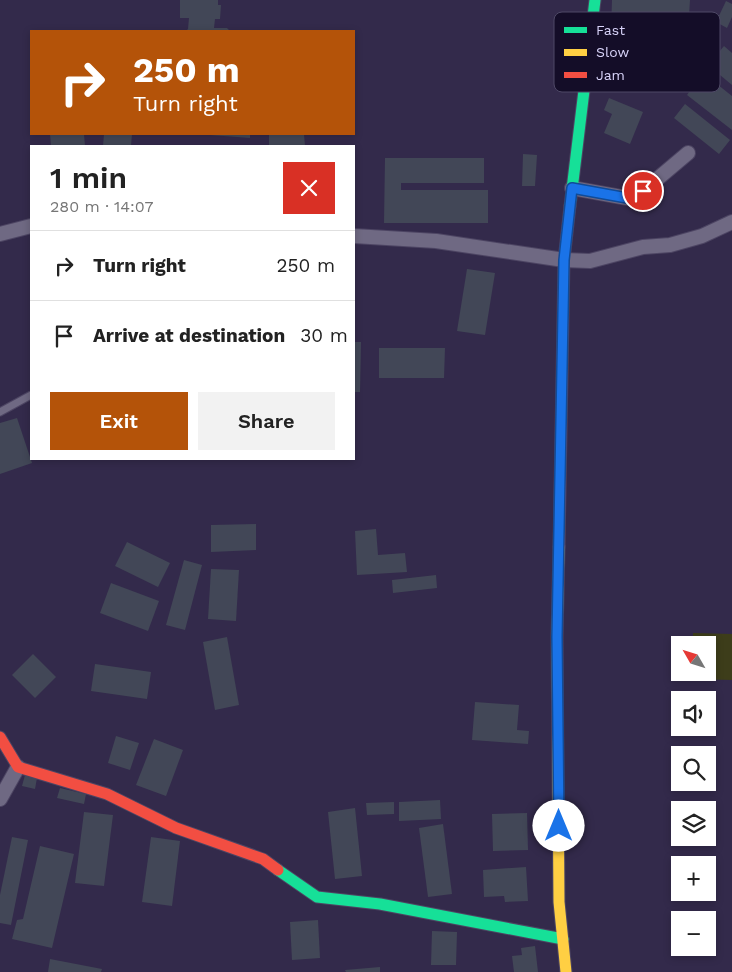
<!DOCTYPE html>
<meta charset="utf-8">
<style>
:root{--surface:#fff;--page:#f2f2f2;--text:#222;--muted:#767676;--line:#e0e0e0;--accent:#b45309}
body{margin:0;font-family:"Work Sans",sans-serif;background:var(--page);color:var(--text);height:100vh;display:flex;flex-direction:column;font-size:19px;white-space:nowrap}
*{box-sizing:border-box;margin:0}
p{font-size:16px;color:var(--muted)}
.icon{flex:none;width:28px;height:28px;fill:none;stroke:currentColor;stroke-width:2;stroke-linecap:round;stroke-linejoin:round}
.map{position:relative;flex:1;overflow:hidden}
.details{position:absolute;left:30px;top:145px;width:325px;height:315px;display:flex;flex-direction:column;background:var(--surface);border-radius:0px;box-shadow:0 2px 8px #0003}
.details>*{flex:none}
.top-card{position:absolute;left:30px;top:30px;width:325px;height:105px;border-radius:0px;box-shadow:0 2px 8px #0003;background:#b45309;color:#fff;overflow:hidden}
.needle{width:32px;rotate:309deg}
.tools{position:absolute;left:671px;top:636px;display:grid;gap:10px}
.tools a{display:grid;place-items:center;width:45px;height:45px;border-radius:0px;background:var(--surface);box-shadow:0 2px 8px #0003;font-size:25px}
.pin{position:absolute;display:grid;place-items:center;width:42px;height:42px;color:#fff;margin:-21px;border:2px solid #fff;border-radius:50%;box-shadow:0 1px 5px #0007}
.me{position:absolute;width:55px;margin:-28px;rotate:0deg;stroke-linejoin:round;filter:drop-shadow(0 0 4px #0008)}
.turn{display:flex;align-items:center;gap:18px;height:105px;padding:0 20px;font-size:22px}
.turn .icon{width:65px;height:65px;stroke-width:2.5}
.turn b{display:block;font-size:35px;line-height:42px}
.round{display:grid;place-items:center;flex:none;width:52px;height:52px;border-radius:0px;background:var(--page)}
.headline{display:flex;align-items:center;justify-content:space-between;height:85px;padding:0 20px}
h1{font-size:30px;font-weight:600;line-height:38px}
.cta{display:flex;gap:10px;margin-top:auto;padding:10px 20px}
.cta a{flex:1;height:58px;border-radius:0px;background:var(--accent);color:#fff;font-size:20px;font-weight:600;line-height:58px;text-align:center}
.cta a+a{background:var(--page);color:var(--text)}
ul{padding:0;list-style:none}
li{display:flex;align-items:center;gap:15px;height:70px;padding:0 20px;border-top:1px solid var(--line)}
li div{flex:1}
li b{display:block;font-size:19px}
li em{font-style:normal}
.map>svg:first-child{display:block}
</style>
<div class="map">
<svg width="732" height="972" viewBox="0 0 732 972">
<rect width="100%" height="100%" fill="#332a4b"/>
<polygon fill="#3d3d1a" points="693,633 732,634 732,680 692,679 692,673 708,672 708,645 693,645"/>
<g fill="#424757">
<polygon points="180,0 218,0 218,5 221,5 220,19 215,19 214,28 227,28 230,31 186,31 188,29 189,18 180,18"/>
<polygon points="612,0 690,0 689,16 630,13 629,31 611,30"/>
<polygon points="726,1 732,4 732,17 727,28 716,22"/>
<polygon points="724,46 732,53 732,85 708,65"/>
<polygon points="703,73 732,96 732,130 687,95"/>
<polygon points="609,98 643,112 630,144 604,133 612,114 604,110"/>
<polygon points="685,104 730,140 719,154 674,118"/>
<polygon points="50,134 84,134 85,146 51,146"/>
<polygon points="104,134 132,134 131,146 103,146"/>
<polygon points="197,134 250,134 250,138"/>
<polygon points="269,134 304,134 305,146 269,146"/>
<polygon points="523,154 537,155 535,186 522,186"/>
<polygon points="385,158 484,158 484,183 401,183 401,190 488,190 488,223 384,223"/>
<polygon points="467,269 495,273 485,335 457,331"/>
<polygon points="354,342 361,342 360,392 354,392"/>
<polygon points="379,348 445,348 444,378 379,378"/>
<polygon points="17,418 32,463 0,474 0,423"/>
<polygon points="256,524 256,550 211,552 211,525"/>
<polygon points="376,529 378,555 405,553 407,572 357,575 355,531"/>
<polygon points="127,542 170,563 158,587 115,566"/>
<polygon points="184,560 202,565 185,630 166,625"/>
<polygon points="211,569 239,570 236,621 208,619"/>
<polygon points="436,575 437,588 393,593 392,580"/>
<polygon points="111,583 159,601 148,631 100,613"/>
<polygon points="227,637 239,705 215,710 203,642"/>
<polygon points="33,654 56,677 35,698 12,675"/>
<polygon points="95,664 151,672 147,699 91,691"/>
<polygon points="475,702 519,705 517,730 529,731 528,744 472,740"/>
<polygon points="116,736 139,743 130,770 108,763"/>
<polygon points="154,739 183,750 166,796 136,785"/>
<polygon points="25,775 37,778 35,789 22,786"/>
<polygon points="60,788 86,794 84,804 57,798"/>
<polygon points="440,800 441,819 399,821 399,802"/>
<polygon points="394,802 394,814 367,815 366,803"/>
<polygon points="355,808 362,876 335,879 328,812"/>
<polygon points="84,812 113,815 104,886 75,883"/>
<polygon points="527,813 528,850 493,851 492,814"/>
<polygon points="443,824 452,894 428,897 419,828"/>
<polygon points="12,837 28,840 11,925 0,923 0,895"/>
<polygon points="151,837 180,841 172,906 142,902"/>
<polygon points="40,846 74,854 52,948 12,939 17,920 23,919"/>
<polygon points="526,867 528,901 505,902 504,896 484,897 483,870"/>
<polygon points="318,920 320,958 292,960 290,922"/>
<polygon points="432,931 457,932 456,965 431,965"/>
<polygon points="535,946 538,972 514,972 512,956 522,955 521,948"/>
<polygon points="50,959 102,969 101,972 48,972"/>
<polygon points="380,967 380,972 346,972 345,970"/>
</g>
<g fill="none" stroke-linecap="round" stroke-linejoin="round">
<defs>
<polyline id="lane" points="0,412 31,395"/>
<g id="street">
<polyline points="572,188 627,198 643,191 688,153"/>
<polyline points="0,234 31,226"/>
<polyline points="354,236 436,241 564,260 590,261 643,247 670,245 702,236 732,222"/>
<polyline points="0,799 18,767"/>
</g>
<g id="fast">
<polyline points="570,206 595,0"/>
<polyline points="278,870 317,897 380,904 563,939"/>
</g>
<polyline id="slow" points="559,547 557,637 559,902 566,972"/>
<g id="jam">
<polyline points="559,547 564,260 570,206"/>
<polyline points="0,737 18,767 107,794 176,828 263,859 278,870"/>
</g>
</defs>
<use href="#lane" stroke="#4d4563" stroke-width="9"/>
<use href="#street" stroke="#4d4563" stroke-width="16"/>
<use href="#fast" stroke="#4d4563" stroke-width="13"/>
<use href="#slow" stroke="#4d4563" stroke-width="13"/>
<use href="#jam" stroke="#4d4563" stroke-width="13"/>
<use href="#lane" stroke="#6f6983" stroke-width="7"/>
<use href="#street" stroke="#6f6983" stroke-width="14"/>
<use href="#fast" stroke="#16e098" stroke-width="11"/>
<use href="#slow" stroke="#ffcf43" stroke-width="11"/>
<use href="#jam" stroke="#f24e42" stroke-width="11"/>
</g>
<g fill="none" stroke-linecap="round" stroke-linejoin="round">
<defs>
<polyline id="route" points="559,826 557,637 564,260 572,188 627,198 643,191"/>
</defs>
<use href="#route" stroke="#114b97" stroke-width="12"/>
<use href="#route" stroke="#1a73e8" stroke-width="9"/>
</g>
<rect x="554" y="12" width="166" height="80" rx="8" fill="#140d28" stroke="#4f4967" stroke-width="1"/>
<rect x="564" y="27" width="23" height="6" fill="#16e098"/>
<rect x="564" y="49" width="23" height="7" fill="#ffcf43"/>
<rect x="564" y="72" width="23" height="6" fill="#f24e42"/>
<g font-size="14" fill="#d9d4fa">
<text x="596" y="35">Fast</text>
<text x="596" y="57">Slow</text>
<text x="596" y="80">Jam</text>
</g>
</svg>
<div class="tools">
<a><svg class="needle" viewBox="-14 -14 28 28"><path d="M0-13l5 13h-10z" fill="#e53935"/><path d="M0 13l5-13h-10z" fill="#767676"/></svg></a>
<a><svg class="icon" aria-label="sound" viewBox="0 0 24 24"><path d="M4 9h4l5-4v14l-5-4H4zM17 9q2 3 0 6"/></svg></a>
<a><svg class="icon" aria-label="search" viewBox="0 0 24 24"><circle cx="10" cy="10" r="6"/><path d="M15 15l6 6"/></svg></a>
<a><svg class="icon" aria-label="layers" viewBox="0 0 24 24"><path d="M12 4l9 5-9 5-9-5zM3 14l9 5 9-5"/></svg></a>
<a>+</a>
<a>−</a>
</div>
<div class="pin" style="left:643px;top:191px;background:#d93025"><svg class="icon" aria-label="arrive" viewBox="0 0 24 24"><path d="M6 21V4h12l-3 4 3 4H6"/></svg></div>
<svg class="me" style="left:559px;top:826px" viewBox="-20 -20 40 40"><circle r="19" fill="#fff"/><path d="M0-13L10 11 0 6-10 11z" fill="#1a73e8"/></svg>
<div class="top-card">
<div class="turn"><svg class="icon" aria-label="right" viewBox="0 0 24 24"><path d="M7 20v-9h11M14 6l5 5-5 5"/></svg><div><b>250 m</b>Turn right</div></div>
</div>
<section class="details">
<div class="headline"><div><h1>1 min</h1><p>280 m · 14:07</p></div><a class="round" style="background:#d93025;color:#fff"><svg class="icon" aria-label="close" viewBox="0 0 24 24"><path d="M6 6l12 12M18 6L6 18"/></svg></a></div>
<ul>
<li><svg class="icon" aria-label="right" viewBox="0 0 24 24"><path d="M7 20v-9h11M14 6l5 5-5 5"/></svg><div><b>Turn right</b></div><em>250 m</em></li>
<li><svg class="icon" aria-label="arrive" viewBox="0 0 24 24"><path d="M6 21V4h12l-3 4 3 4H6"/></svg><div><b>Arrive at destination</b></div><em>30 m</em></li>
</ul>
<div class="cta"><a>Exit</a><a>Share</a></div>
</section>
</div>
